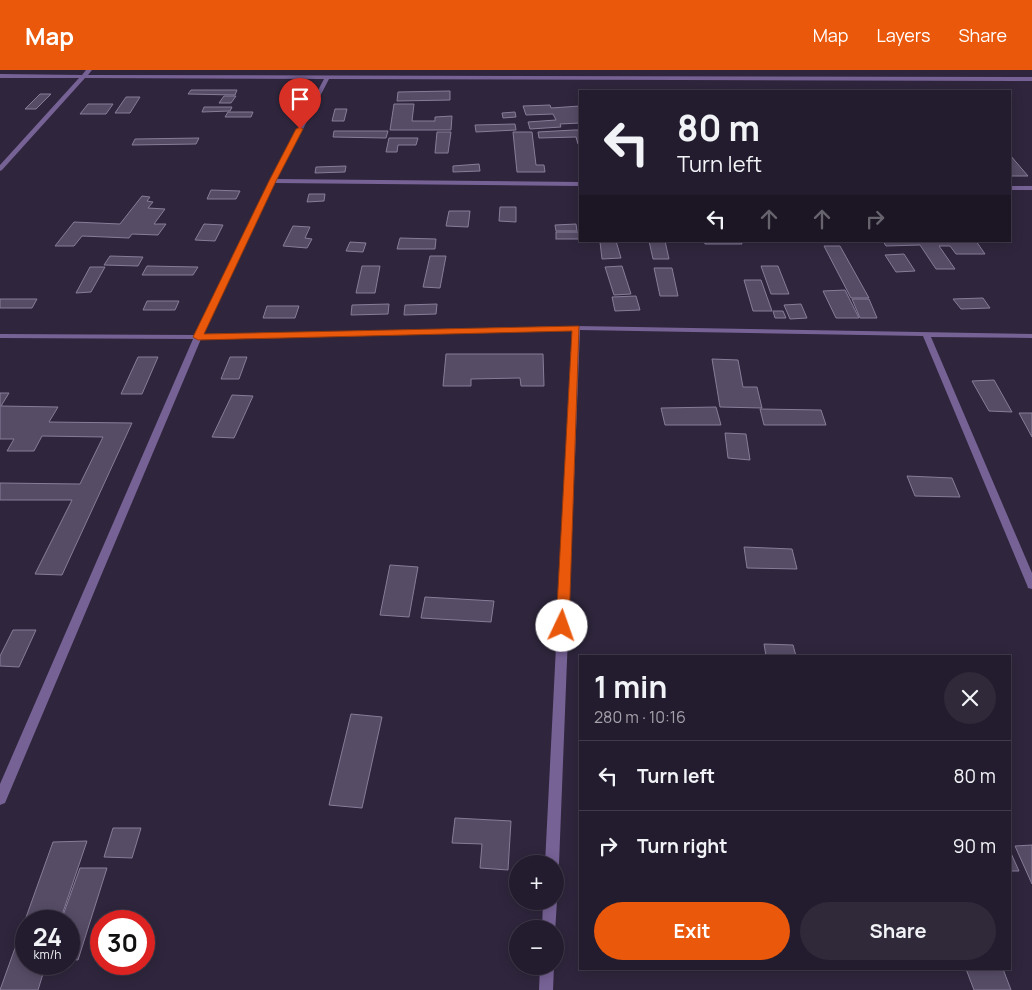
<!DOCTYPE html>
<meta charset="utf-8">
<style>
:root{--surface:#231c2e;--page:#2f293a;--text:#f1f3f6;--muted:#a3a1aa;--line:#403a4a;--accent:#ea580c}
body{margin:0;font-family:Manrope,sans-serif;background:var(--page);color:var(--text);height:100vh;display:flex;flex-direction:column;font-size:19px;white-space:nowrap}
*{box-sizing:border-box;margin:0}
p{font-size:16px;color:var(--muted)}
.icon{flex:none;width:28px;height:28px;fill:none;stroke:currentColor;stroke-width:2;stroke-linecap:round;stroke-linejoin:round}
.map{position:relative;flex:1;overflow:hidden}
.panel{position:absolute;left:579px;top:585px;width:432px;height:315px;display:flex;flex-direction:column;background:var(--surface);border-radius:0px;box-shadow:0 2px 12px #0003,0 0 0 1px var(--line)}
.panel>*{flex:none}
.guide{position:absolute;left:579px;top:20px;width:432px;height:152px;border-radius:0px;box-shadow:0 2px 12px #0003,0 0 0 1px var(--line);background:#231c2e;color:var(--text);overflow:hidden}
.controls{position:absolute;left:509px;top:785px;display:grid;gap:10px}
.controls a{display:grid;place-items:center;width:55px;height:55px;border-radius:50%;background:var(--surface);box-shadow:0 2px 12px #0003,0 0 0 1px var(--line);font-size:25px}
.speed{position:absolute;left:15px;top:840px;display:flex;gap:10px;font-size:25px;font-weight:700;text-align:center}
.speed>*{display:grid;place-content:center;width:65px;height:65px;border-radius:50%;background:var(--surface);box-shadow:0 2px 12px #0003,0 0 0 1px var(--line);line-height:1}
.speed small{font-size:12px;font-weight:400}
.speed .limit{border:8px solid #d22;background:#fff;color:#111}
.pin{position:absolute;display:grid;place-items:center;width:42px;height:42px;color:#fff;margin:-51px -21px;border-radius:50% 50% 50% 0;rotate:-45deg;box-shadow:0 0 5px #0007}
.pin .icon{rotate:45deg}
.me{position:absolute;width:55px;margin:-28px;rotate:3deg;stroke-linejoin:round;filter:drop-shadow(0 0 4px #0008)}
.turn{display:flex;align-items:center;gap:18px;height:105px;padding:0 15px;font-size:22px}
.turn .icon{width:65px;height:65px;stroke-width:2.5}
.turn b{display:block;font-size:35px;line-height:42px}
.lanes{display:flex;align-items:center;height:48px;padding:0 15px;background:#0003;justify-content:center;gap:25px;direction:ltr}
.lanes .off{opacity:.35}
.round{display:grid;place-items:center;flex:none;width:52px;height:52px;border-radius:26px;background:var(--page)}
.summary{display:flex;align-items:center;justify-content:space-between;height:85px;padding:0 15px}
h1{font-size:30px;font-weight:700;line-height:38px}
.cta{display:flex;gap:10px;margin-top:auto;padding:10px 15px}
.cta a{flex:1;height:58px;border-radius:30px;background:var(--accent);color:#fff;font-size:20px;font-weight:700;line-height:58px;text-align:center}
.cta a+a{background:var(--page);color:var(--text)}
ul{padding:0;list-style:none}
li{display:flex;align-items:center;gap:15px;height:70px;padding:0 15px;border-top:1px solid var(--line)}
li div{flex:1}
li b{display:block;font-size:19px}
li em{font-style:normal}
header{display:flex;align-items:center;gap:30px;box-sizing:border-box;height:70px;padding:0 25px;background:var(--accent);color:#fff}
header strong{font-size:24px}
nav{display:flex;gap:28px;margin-inline-start:auto;font-size:18px}
.map>svg:first-child{display:block}
</style>
<header>
<strong>Map</strong>
<nav><a>Map</a><a>Layers</a><a>Share</a></nav>
</header>
<div class="map">
<svg width="1032" height="920" viewBox="0 0 1032 920">
<rect width="100%" height="100%" fill="#2f263d"/>
<g fill="#564c66" stroke="#887d99">
<polygon points="191,20 237,20 235,25 188,24"/>
<polygon points="450,21 450,30 397,31 398,22"/>
<polygon points="40,24 51,24 36,39 25,39"/>
<polygon points="224,26 236,26 231,33 219,33"/>
<polygon points="126,27 140,27 130,43 115,43"/>
<polygon points="88,34 113,34 106,44 80,44"/>
<polygon points="394,34 414,34 412,51 435,51 435,47 452,46 451,60 390,60"/>
<polygon points="550,35 551,38 580,36 580,53 560,54 561,57 530,59 528,52 556,50 553,44 526,45 523,36"/>
<polygon points="204,37 232,37 230,41 202,42"/>
<polygon points="335,39 347,39 344,51 332,51"/>
<polygon points="228,42 253,42 251,47 225,47"/>
<polygon points="515,42 516,47 503,48 502,43"/>
<polygon points="515,54 516,60 476,62 475,55"/>
<polygon points="574,60 580,60 580,74 578,74 576,67 539,68 538,62"/>
<polygon points="334,61 388,61 386,68 333,67"/>
<polygon points="437,62 451,62 448,83 435,83"/>
<polygon points="513,62 532,62 536,95 544,95 545,102 517,102"/>
<polygon points="199,68 196,74 132,75 135,69"/>
<polygon points="389,68 418,68 416,75 398,75 397,82 386,82"/>
<polygon points="1010,85 1028,106 1010,106"/>
<polygon points="479,94 480,101 453,102 453,96"/>
<polygon points="346,96 345,102 315,103 316,97"/>
<polygon points="211,120 240,121 236,129 207,129"/>
<polygon points="309,124 325,124 324,131 307,132"/>
<polygon points="142,126 150,127 147,131 153,132 148,138 165,139 154,154 166,154 158,165 132,164 129,168 82,166 74,176 55,176 74,152 120,154"/>
<polygon points="500,137 516,137 516,152 499,151"/>
<polygon points="449,141 470,141 468,157 446,156"/>
<polygon points="204,154 223,155 215,171 195,170"/>
<polygon points="576,154 577,161 556,161 555,155"/>
<polygon points="293,156 310,157 305,168 312,169 307,178 283,176"/>
<rect x="556" y="162" width="24" height="7"/>
<polygon points="400,168 436,169 435,179 397,179"/>
<polygon points="616,171 621,188 602,189 600,172"/>
<polygon points="649,171 665,171 669,189 653,189"/>
<polygon points="704,171 741,171 742,174 705,174"/>
<polygon points="883,171 976,171 985,184 956,184 950,176 939,176 955,199 936,199 920,175 886,176"/>
<polygon points="350,172 366,173 363,182 346,181"/>
<polygon points="824,176 840,176 869,228 851,228"/>
<polygon points="904,184 915,201 896,202 885,185"/>
<polygon points="110,186 143,187 138,196 104,195"/>
<polygon points="430,186 446,186 440,218 423,217"/>
<polygon points="147,196 198,197 193,205 142,205"/>
<polygon points="362,196 380,196 375,223 356,223"/>
<polygon points="622,196 631,224 614,225 605,197"/>
<polygon points="761,196 778,196 789,224 771,224"/>
<polygon points="90,197 105,197 91,222 76,223"/>
<polygon points="654,198 672,198 678,226 660,226"/>
<polygon points="744,210 761,210 772,241 753,241"/>
<polygon points="845,220 859,248 836,248 823,221"/>
<polygon points="636,226 640,240 615,241 612,227"/>
<polygon points="983,228 990,238 961,239 953,229"/>
<polygon points="0,229 37,229 32,238 0,238"/>
<polygon points="852,229 869,229 877,248 860,248"/>
<polygon points="147,231 179,231 175,240 143,240"/>
<polygon points="389,234 388,244 351,245 352,235"/>
<polygon points="437,234 436,244 404,245 405,235"/>
<polygon points="801,234 807,248 790,249 784,235"/>
<polygon points="267,236 299,236 295,248 263,248"/>
<polygon points="773,241 783,241 786,248 775,248"/>
<polygon points="446,284 543,284 544,316 521,316 520,308 471,309 471,316 443,316"/>
<polygon points="138,287 158,287 142,324 121,324"/>
<polygon points="230,287 247,287 239,309 221,309"/>
<polygon points="712,289 738,290 743,317 757,317 762,338 720,337"/>
<polygon points="994,310 1012,342 989,341 972,311"/>
<polygon points="0,323 9,323 1,336 58,337 49,352 132,353 62,505 35,504 72,430 0,430 0,413 80,414 103,367 42,366 34,381 7,381 14,369 0,369"/>
<polygon points="232,325 253,326 234,368 212,367"/>
<polygon points="716,337 721,355 665,355 661,338"/>
<polygon points="760,339 821,340 826,355 764,355"/>
<polygon points="1019,343 1032,343 1032,367"/>
<polygon points="725,363 746,364 750,390 728,388"/>
<polygon points="907,406 952,408 960,427 915,426"/>
<polygon points="744,477 792,479 797,499 747,498"/>
<polygon points="390,495 418,497 409,547 380,545"/>
<polygon points="425,527 494,531 491,552 421,548"/>
<polygon points="13,560 36,560 19,597 0,596 0,586"/>
<polygon points="764,574 793,575 796,586 766,586"/>
<polygon points="351,644 382,647 362,738 329,735"/>
<polygon points="455,748 511,751 508,800 480,798 482,774 452,773"/>
<polygon points="113,758 141,758 132,788 104,787"/>
<polygon points="87,771 60,851 26,851 26,894 46,894 38,920 0,920 53,772"/>
<polygon points="1032,775 1032,814 1015,776"/>
<polygon points="1010,781 1019,801 1010,801"/>
<polygon points="80,798 107,798 78,890 69,889 69,851 61,851"/>
<polygon points="966,899 1003,899 1011,920 974,920"/>
</g>
<g fill="none" stroke-linecap="round" stroke-linejoin="round">
<g fill="#776296" fill-rule="evenodd">
<polygon points="86,0 92,0 88,5 1032,7 1032,11 329,9 277,109 580,112 580,116 275,113 203,264 576,256 1032,264 1032,268 931,267 1032,503 1032,519 1028,518 1027,515 923,266 580,260 559,794 555,799 555,794 545,794 572,260 201,269 5,733 0,735 0,714 193,269 0,268 0,264 195,265 270,111 324,9 85,8 2,100 0,101 0,95 79,8 0,8 0,4 82,5"/>
<rect x="1010" y="116" width="22" height="4"/>
<polygon points="555,826 557,831 555,862 555,859 542,859 543,831 555,831"/>
<polygon points="540,896 554,896 553,920 539,920"/>
</g>
</g>
<polygon fill="#ea580c" stroke="#983908" points="300,57 303,59 276,111 204,264 579,256 569,556 567,559 562,561 558,559 556,556 572,261 198,270 193,267 269,111 296,59"/>
</svg>
<div class="controls">
<a>+</a>
<a>−</a>
</div>
<div class="speed"><div>24<small>km/h</small></div><div class="limit">30</div></div>
<div class="pin" style="left:300px;top:59px;background:#d93025"><svg class="icon" aria-label="arrive" viewBox="0 0 24 24"><path d="M6 21V4h12l-3 4 3 4H6"/></svg></div>
<svg class="me" style="left:562px;top:556px" viewBox="-20 -20 40 40"><circle r="19" fill="#fff"/><path d="M0-13L10 11 0 6-10 11z" fill="#ea580c"/></svg>
<div class="guide">
<div class="turn"><svg class="icon" aria-label="left" viewBox="0 0 24 24"><path d="M17 20v-9H6M10 6l-5 5 5 5"/></svg><div><b>80 m</b>Turn left</div></div>
<div class="lanes"><svg class="icon" aria-label="left" viewBox="0 0 24 24"><path d="M17 20v-9H6M10 6l-5 5 5 5"/></svg><svg class="icon off" aria-label="ahead" viewBox="0 0 24 24"><path d="M12 20V5M6 11l6-6 6 6"/></svg><svg class="icon off" aria-label="ahead" viewBox="0 0 24 24"><path d="M12 20V5M6 11l6-6 6 6"/></svg><svg class="icon off" aria-label="right" viewBox="0 0 24 24"><path d="M7 20v-9h11M14 6l5 5-5 5"/></svg></div>
</div>
<section class="panel">
<div class="summary"><div><h1>1 min</h1><p>280 m · 10:16</p></div><a class="round"><svg class="icon" aria-label="close" viewBox="0 0 24 24"><path d="M6 6l12 12M18 6L6 18"/></svg></a></div>
<ul>
<li><svg class="icon" aria-label="left" viewBox="0 0 24 24"><path d="M17 20v-9H6M10 6l-5 5 5 5"/></svg><div><b>Turn left</b></div><em>80 m</em></li>
<li><svg class="icon" aria-label="right" viewBox="0 0 24 24"><path d="M7 20v-9h11M14 6l5 5-5 5"/></svg><div><b>Turn right</b></div><em>90 m</em></li>
</ul>
<div class="cta"><a>Exit</a><a>Share</a></div>
</section>
</div>
